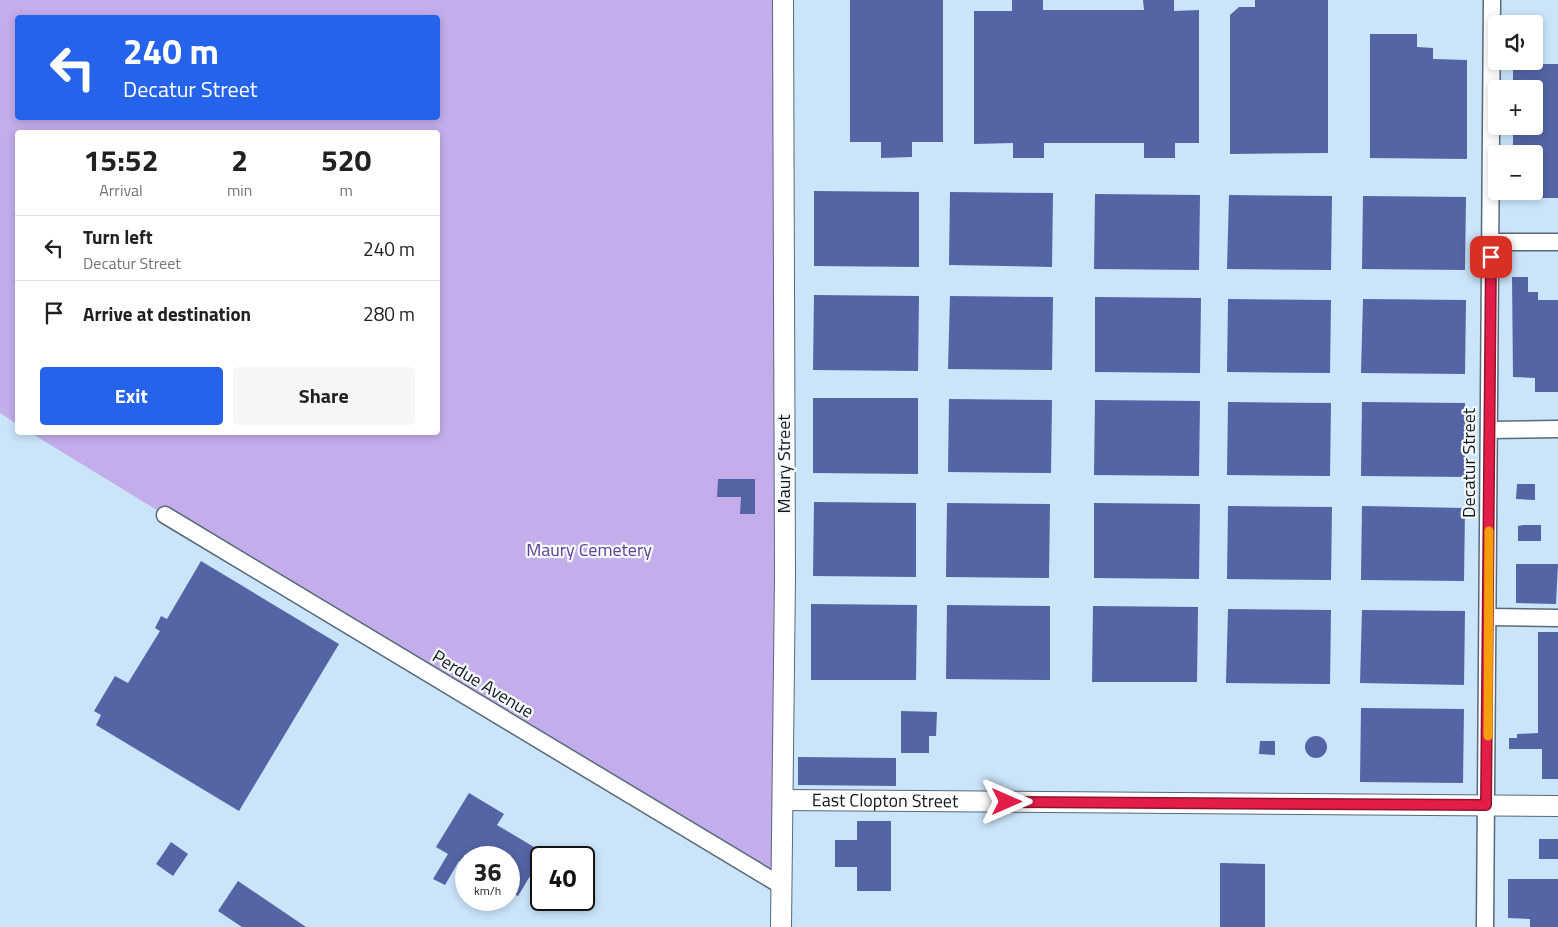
<!DOCTYPE html>
<meta charset="utf-8">
<style>
:root{--surface:#fff;--page:#f6f6f6;--text:#202124;--muted:#757577;--line:#e0e0e0;--accent:#2563eb}
body{margin:0;font-family:"Titillium Web",sans-serif;background:var(--page);color:var(--text);height:100vh;display:flex;flex-direction:column;font-size:19px;white-space:nowrap}
*{box-sizing:border-box;margin:0}
p{font-size:16px;color:var(--muted)}
.icon{flex:none;width:28px;height:28px;fill:none;stroke:currentColor;stroke-width:2;stroke-linecap:round;stroke-linejoin:round}
.map{position:relative;flex:1;overflow:hidden}
.sheet{position:absolute;left:15px;top:130px;width:425px;height:305px;display:flex;flex-direction:column;background:var(--surface);border-radius:5px;box-shadow:0 2px 8px #0003}
.sheet>*{flex:none}
.hud{position:absolute;left:15px;top:15px;width:425px;height:105px;border-radius:5px;box-shadow:0 2px 8px #0003;background:#2563eb;color:#fff;overflow:hidden}
.controls{position:absolute;left:1488px;top:15px;display:grid;gap:10px}
.controls a{display:grid;place-items:center;width:55px;height:55px;border-radius:5px;background:var(--surface);box-shadow:0 2px 8px #0003;font-size:25px}
.speed{position:absolute;left:455px;top:846px;display:flex;gap:10px;font-size:25px;font-weight:700;text-align:center}
.speed>*{display:grid;place-content:center;width:65px;height:65px;border-radius:50%;background:var(--surface);box-shadow:0 2px 8px #0003;line-height:1}
.speed small{font-size:12px;font-weight:400}
.speed .limit{border:2px solid #111;border-radius:8px;background:#fff;color:#111}
.pin{position:absolute;display:grid;place-items:center;width:42px;height:42px;color:#fff;margin:-21px;border-radius:10px;box-shadow:0 2px 8px #0006}
.me{position:absolute;width:55px;margin:-28px;rotate:90deg;stroke-linejoin:round;filter:drop-shadow(0 0 4px #0008)}
.turn{display:flex;align-items:center;gap:18px;height:105px;padding:0 25px;font-size:22px}
.turn .icon{width:65px;height:65px;stroke-width:2.5}
.turn b{display:block;font-size:35px;line-height:42px}
.eta{display:flex;justify-content:space-evenly;align-items:center;height:85px;text-align:center}
.eta b{font-size:30px;font-weight:700;line-height:35px}
.button{display:flex;gap:10px;margin-top:auto;padding:10px 25px}
.button a{flex:1;height:58px;border-radius:5px;background:var(--accent);color:#fff;font-size:20px;font-weight:700;line-height:58px;text-align:center}
.button a+a{background:var(--page);color:var(--text)}
ul{padding:0;list-style:none}
li{display:flex;align-items:center;gap:15px;height:65px;padding:0 25px;border-top:1px solid var(--line)}
li div{flex:1}
li b{display:block;font-size:19px}
li em{font-style:normal}
.map>svg:first-child{display:block}
</style>
<div class="map">
<svg width="1558" height="927" viewBox="0 0 1558 927">
<rect width="100%" height="100%" fill="#daeefe"/>
<path fill="#cae4fa" fill-rule="evenodd" d="M782,0H1558V927H0V413L17,424L18,432L31,433L782,893ZM1496,24H1534V61H1496ZM1496,89H1534V126H1496ZM1496,154H1534V191H1496ZM466,858H509V900H466ZM541,858H584V900H541Z"/>
<path fill="#c3adeb" fill-rule="evenodd" d="M0,0H782V893L31,433L438,432V132H18L17,424L0,413ZM18,18H438V118H18Z"/>
<g fill="#5464a4">
<polygon points="850,0 943,0 943,142 912,142 912,157 881,158 881,142 850,142"/>
<polygon points="1012,0 1043,0 1043,10 1144,10 1143,0 1174,0 1174,11 1199,10 1199,143 1175,143 1175,158 1144,158 1144,143 1044,143 1044,158 1013,158 1013,143 974,144 974,11 1012,11"/>
<polygon points="1255,0 1328,0 1328,153 1230,154 1230,15 1239,7 1255,7"/>
<polygon points="1370,34 1417,34 1417,47 1433,48 1433,59 1467,60 1467,159 1370,158"/>
<polygon points="1513,64 1558,64 1558,198 1534,198 1534,154 1513,154 1513,126 1534,126 1534,89 1513,89"/>
<polygon points="814,191 919,192 919,267 814,266"/>
<polygon points="950,192 1053,193 1052,267 949,265"/>
<polygon points="1095,194 1200,195 1199,270 1094,269"/>
<polygon points="1229,195 1332,196 1331,270 1227,269"/>
<polygon points="1363,196 1466,197 1465,270 1362,269"/>
<polygon points="1512,277 1528,277 1528,292 1538,292 1538,300 1558,300 1558,392 1535,392 1535,378 1513,377"/>
<polygon points="814,295 919,296 918,371 813,370"/>
<polygon points="950,296 1053,297 1052,370 948,369"/>
<polygon points="1095,297 1201,298 1200,373 1095,372"/>
<polygon points="1228,299 1331,300 1330,373 1227,372"/>
<polygon points="1363,299 1466,300 1465,374 1361,373"/>
<polygon points="813,398 918,398 918,474 813,473"/>
<polygon points="949,399 1052,400 1051,473 948,472"/>
<polygon points="1095,400 1200,401 1199,476 1094,475"/>
<polygon points="1228,402 1331,403 1330,476 1227,475"/>
<polygon points="1362,402 1465,403 1465,477 1361,476"/>
<polygon points="718,479 755,479 755,514 740,514 741,497 717,497"/>
<polygon points="1517,484 1535,484 1535,500 1516,499"/>
<polygon points="814,502 916,503 916,577 813,576"/>
<polygon points="947,503 1050,504 1049,578 946,577"/>
<polygon points="1094,503 1200,504 1199,579 1094,578"/>
<polygon points="1228,506 1332,507 1331,580 1227,579"/>
<polygon points="1362,506 1465,508 1464,581 1361,580"/>
<polygon points="1523,525 1541,525 1541,541 1518,541 1518,526"/>
<polygon points="201,561 339,644 239,811 96,725 101,715 94,711 115,676 128,683 160,631 155,628 161,616 167,619"/>
<polygon points="1516,564 1558,564 1556,604 1516,603"/>
<polygon points="811,604 917,605 916,680 811,680"/>
<polygon points="947,605 1050,606 1050,680 946,679"/>
<polygon points="1093,606 1198,607 1197,682 1092,682"/>
<polygon points="1228,609 1331,610 1330,684 1226,683"/>
<polygon points="1362,610 1465,611 1464,685 1360,683"/>
<polygon points="1538,632 1558,632 1558,779 1542,779 1542,749 1509,749 1509,738 1517,738 1517,734 1538,733"/>
<polygon points="1361,708 1464,709 1463,783 1360,782"/>
<polygon points="901,711 937,712 936,736 929,736 929,753 901,753"/>
<circle cx="1316" cy="747" r="11"/>
<polygon points="1260,741 1275,741 1275,755 1259,754"/>
<polygon points="798,757 896,758 896,786 798,785"/>
<polygon points="469,793 504,814 497,825 544,853 518,896 509,891 509,858 466,858 466,865 459,861 445,885 433,879 448,854 436,847"/>
<polygon points="857,821 891,821 891,891 857,891 857,867 835,867 835,840 857,840"/>
<rect x="1539" y="839" width="19" height="20"/>
<polygon points="171,842 188,854 173,876 156,864"/>
<polygon points="1220,863 1265,864 1265,927 1220,927"/>
<polygon points="1508,879 1558,879 1558,927 1530,927 1530,919 1508,918"/>
<polygon points="238,881 306,927 242,927 218,911"/>
</g>
<g fill="none" stroke-linecap="round" stroke-linejoin="round">
<defs>
<g id="minor">
<polyline points="1491,242 1558,242"/>
<polyline points="1489,430 1558,429"/>
<polyline points="165,515 782,886"/>
<polyline points="1489,617 1558,618"/>
<polyline points="1485,927 1492,0"/>
</g>
<g id="tertiary">
<path id="s1" d="M783,800L1558,806"/>
<polyline points="781,927 785,576 783,0"/>
</g>
</defs>
<use href="#minor" stroke="#586a78" stroke-width="19"/>
<use href="#tertiary" stroke="#586a78" stroke-width="22"/>
<use href="#minor" stroke="#fff" stroke-width="16"/>
<use href="#tertiary" stroke="#fff" stroke-width="20"/>
</g>
<g fill="none" stroke-linecap="round" stroke-linejoin="round">
<defs>
<polyline id="route" points="1007,802 1486,805 1491,257"/>
</defs>
<use href="#route" stroke="#92132f" stroke-width="12"/>
<use href="#route" stroke="#e11d48" stroke-width="9"/>
<polyline stroke="#f59e0b" stroke-width="9" points="1488,736 1489,531"/>
</g>
<g text-anchor="middle" stroke-width="4.5" stroke-linejoin="round" paint-order="stroke">
<g font-size="18" fill="#11181e" stroke="#f4f9fc">
<text transform="translate(1469 463) rotate(-90)" y="6">Decatur Street</text>
<text transform="translate(784 464) rotate(-90)" y="6">Maury Street</text>
<text transform="translate(483 684) rotate(31)" y="6">Perdue Avenue</text>
<text dy="6" stroke="none"><textPath href="#s1" startOffset="102">East Clopton Street</textPath></text>
</g>
<g font-size="18" fill="#624092" stroke="#f4f9fc">
<text x="589" y="556">Maury Cemetery</text>
</g>
</g>
</svg>
<div class="controls">
<a><svg class="icon" aria-label="sound" viewBox="0 0 24 24"><path d="M4 9h4l5-4v14l-5-4H4zM17 9q2 3 0 6"/></svg></a>
<a>+</a>
<a>−</a>
</div>
<div class="speed"><div>36<small>km/h</small></div><div class="limit">40</div></div>
<div class="pin" style="left:1491px;top:257px;background:#d93025"><svg class="icon" aria-label="arrive" viewBox="0 0 24 24"><path d="M6 21V4h12l-3 4 3 4H6"/></svg></div>
<svg class="me" style="left:1007px;top:802px" viewBox="-20 -20 40 40"><path d="M0-17L14 15 0 8-14 15z" fill="#e11d48" stroke="#fff" stroke-width="4"/></svg>
<div class="hud">
<div class="turn"><svg class="icon" aria-label="left" viewBox="0 0 24 24"><path d="M17 20v-9H6M10 6l-5 5 5 5"/></svg><div><b>240 m</b>Decatur Street</div></div>
</div>
<section class="sheet">
<div class="eta">
<div><b>15:52</b><p>Arrival</p></div>
<div><b>2</b><p>min</p></div>
<div><b>520</b><p>m</p></div>
</div>
<ul>
<li><svg class="icon" aria-label="left" viewBox="0 0 24 24"><path d="M17 20v-9H6M10 6l-5 5 5 5"/></svg><div><b>Turn left</b><p>Decatur Street</p></div><em>240 m</em></li>
<li><svg class="icon" aria-label="arrive" viewBox="0 0 24 24"><path d="M6 21V4h12l-3 4 3 4H6"/></svg><div><b>Arrive at destination</b></div><em>280 m</em></li>
</ul>
<div class="button"><a>Exit</a><a>Share</a></div>
</section>
</div>
